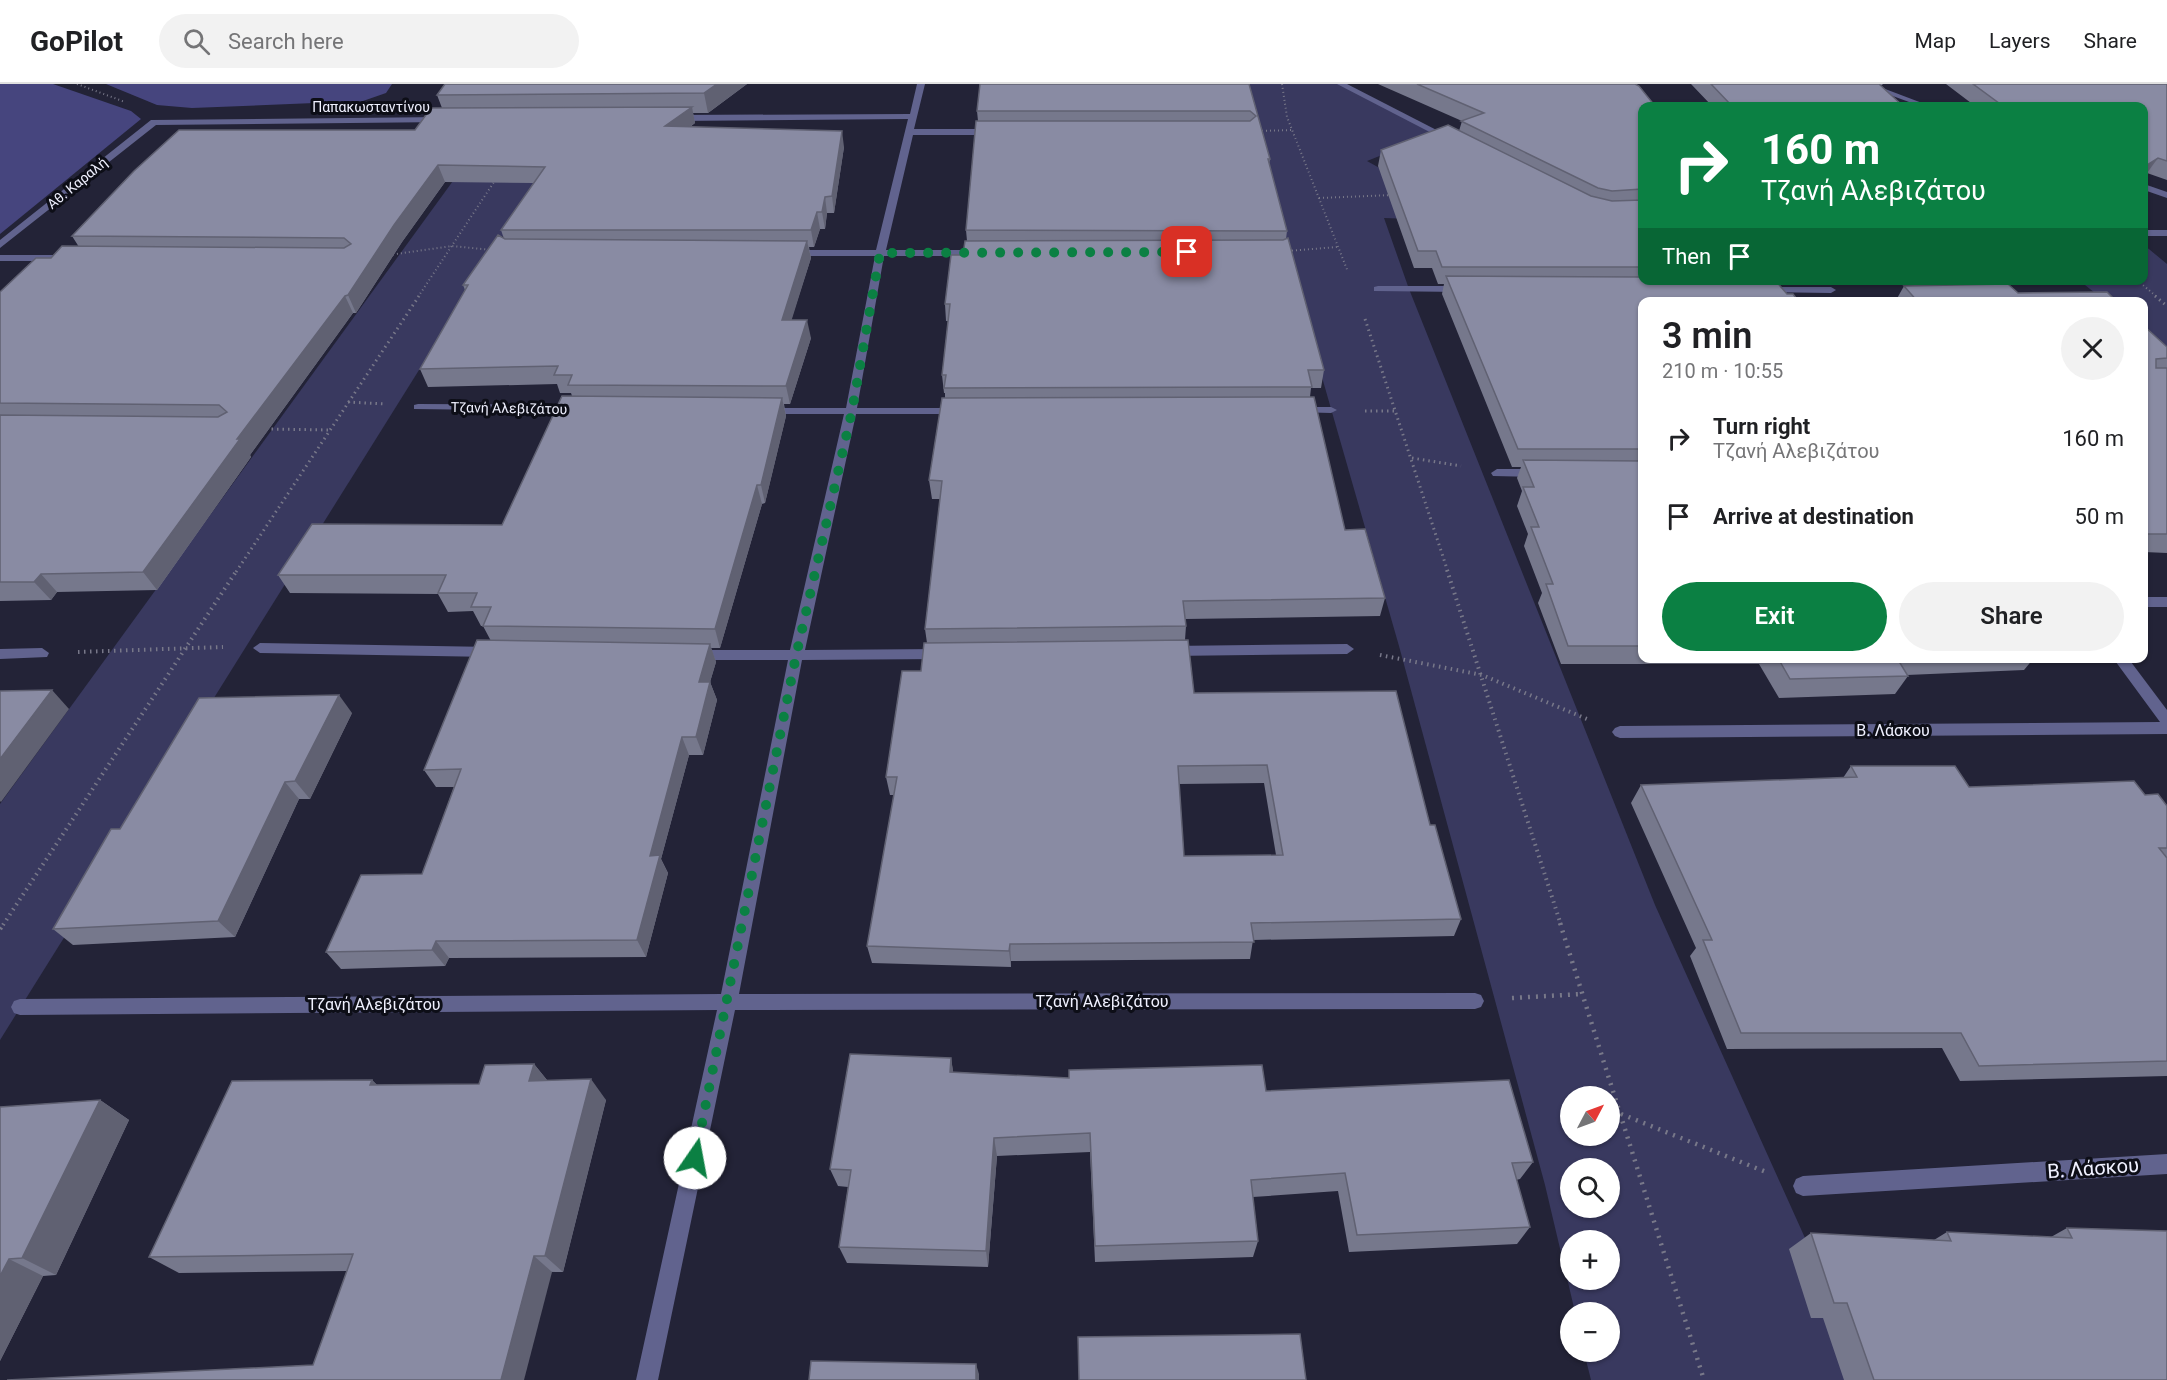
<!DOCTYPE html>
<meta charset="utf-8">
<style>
:root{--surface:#fff;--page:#f2f2f2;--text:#202124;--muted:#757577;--line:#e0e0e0;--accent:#0b8043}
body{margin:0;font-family:Roboto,sans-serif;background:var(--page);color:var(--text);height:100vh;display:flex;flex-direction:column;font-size:22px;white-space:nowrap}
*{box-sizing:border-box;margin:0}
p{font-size:20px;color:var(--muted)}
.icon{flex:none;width:33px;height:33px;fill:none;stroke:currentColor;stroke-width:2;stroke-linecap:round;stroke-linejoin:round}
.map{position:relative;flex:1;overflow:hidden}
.side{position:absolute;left:1638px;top:213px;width:510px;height:366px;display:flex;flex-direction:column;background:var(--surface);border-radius:12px;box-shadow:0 2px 4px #0004}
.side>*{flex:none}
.banner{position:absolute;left:1638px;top:18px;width:510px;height:183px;border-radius:12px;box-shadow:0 2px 4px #0004;background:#0b8043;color:#fff;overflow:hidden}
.needle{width:39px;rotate:49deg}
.fabs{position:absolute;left:1560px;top:1002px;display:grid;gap:12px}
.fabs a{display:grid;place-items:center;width:60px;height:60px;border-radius:50%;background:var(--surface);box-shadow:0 2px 4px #0004;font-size:30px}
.pin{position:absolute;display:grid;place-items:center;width:51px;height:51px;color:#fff;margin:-26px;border-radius:12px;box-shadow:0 3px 9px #0006}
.me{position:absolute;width:66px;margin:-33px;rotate:12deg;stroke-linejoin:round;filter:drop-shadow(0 0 4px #0008)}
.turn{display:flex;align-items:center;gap:21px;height:126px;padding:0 24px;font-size:27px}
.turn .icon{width:78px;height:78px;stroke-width:2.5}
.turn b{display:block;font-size:42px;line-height:51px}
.then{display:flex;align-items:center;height:57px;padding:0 24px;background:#0003;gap:12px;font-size:22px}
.round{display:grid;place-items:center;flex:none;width:63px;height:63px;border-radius:32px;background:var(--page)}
.headline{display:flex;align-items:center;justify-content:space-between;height:102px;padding:0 24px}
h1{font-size:36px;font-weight:600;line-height:45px}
.action{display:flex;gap:12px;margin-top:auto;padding:12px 24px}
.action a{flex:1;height:69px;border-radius:36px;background:var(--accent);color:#fff;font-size:24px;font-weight:600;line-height:69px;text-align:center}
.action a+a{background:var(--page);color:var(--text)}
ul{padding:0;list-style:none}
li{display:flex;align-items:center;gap:18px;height:78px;padding:0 24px}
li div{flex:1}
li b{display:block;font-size:22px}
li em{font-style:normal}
header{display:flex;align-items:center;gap:36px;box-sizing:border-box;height:84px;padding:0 30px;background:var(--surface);border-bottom:2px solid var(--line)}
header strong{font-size:28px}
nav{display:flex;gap:33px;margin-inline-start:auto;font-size:21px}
.search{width:420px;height:54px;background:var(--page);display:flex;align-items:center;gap:15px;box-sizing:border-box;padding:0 21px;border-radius:33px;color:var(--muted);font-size:22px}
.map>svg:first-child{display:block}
</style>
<header>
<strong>GoPilot</strong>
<div class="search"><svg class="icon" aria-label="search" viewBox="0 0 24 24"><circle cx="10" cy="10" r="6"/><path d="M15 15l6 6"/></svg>Search here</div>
<nav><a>Map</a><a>Layers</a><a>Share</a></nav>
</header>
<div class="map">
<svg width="2167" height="1296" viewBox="0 0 2167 1296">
<rect width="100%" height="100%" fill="#232337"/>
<g fill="#39395f" fill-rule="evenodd">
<path d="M1247,0H1341L1437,49L1367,77L1444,120L1588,141L1384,134L1409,205L1655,821L1869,1296H1591L1584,1268H1610V1228H1575L1545,1101L1399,562L1295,199L1267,68ZM1570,1012H1610V1052H1570ZM1570,1084H1610V1124H1570ZM1570,1156H1610V1196H1570Z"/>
<polygon points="498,35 576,35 0,956 0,720"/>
<polygon points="2144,161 2167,180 2167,270 2144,250 2144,218 2105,217 2080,197 2144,196"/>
</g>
<g fill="#46457e">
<polygon points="0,0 53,0 131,27 141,35 0,150"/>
<polygon points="106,0 392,0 386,9 363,17 192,24 157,21"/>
</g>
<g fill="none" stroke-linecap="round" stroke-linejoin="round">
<g stroke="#787889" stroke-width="2" stroke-dasharray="1 3" stroke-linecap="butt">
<polyline points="77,0 125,18"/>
<polyline points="1282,0 1287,33 1348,188"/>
<polyline points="1258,47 1292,46"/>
<polyline points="1319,114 1393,111"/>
<polyline points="1288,167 1337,163"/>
<polyline points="389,171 452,162 492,166"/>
<polyline points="2137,196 2157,213"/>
<polyline points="418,213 496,95"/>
</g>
<g stroke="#787889" stroke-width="3" stroke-dasharray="1.5 4" stroke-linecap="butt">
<polyline points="2155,212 2167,222"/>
<polyline points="1365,235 1448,488"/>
<polyline points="348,318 385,320"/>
<polyline points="1365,327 1396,327"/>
<polyline points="266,345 330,346"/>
<polyline points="1412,374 1461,382"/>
<polyline points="236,488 419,212"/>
</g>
<g stroke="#787889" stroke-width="4" stroke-dasharray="1.5 4.5" stroke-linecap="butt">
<polyline points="1447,486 1561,841"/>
<polyline points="78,568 223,563"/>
<polyline points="1380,571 1482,591 1587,635"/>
<polyline points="3,841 237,486"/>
</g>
<g stroke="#787889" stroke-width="4.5" stroke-dasharray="2 6" stroke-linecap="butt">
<polyline points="1560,839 1704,1296"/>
<polyline points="0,845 4,839"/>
<polyline points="1512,914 1582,910"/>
<polyline points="1621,1030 1766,1088"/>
</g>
<g fill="#61638e" fill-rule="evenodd">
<polygon points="917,0 925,0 914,45 996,45 1000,48 996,51 913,51 886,166 984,166 989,169 984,172 884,172 857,324 959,324 965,327 959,330 856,330 805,566 942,565 949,570 942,575 802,576 739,910 1475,909 1481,911 1484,917 1481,923 1475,925 735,926 658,1296 636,1296 717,926 20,931 14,929 11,923 14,917 20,915 721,910 788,576 693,576 686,571 693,566 790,566 844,330 767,330 761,327 767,324 846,324 875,172 789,172 784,169 789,166 876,166 908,35 675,37 671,34 675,31 910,30"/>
<polygon points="1337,0 1347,0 1454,55 1447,57"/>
<polygon points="1860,0 1872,0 1930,22 1920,22"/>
<polygon points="444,33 447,34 447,38 156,41 0,164 0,156 151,36"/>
<polygon points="2144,100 2167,108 2167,114 2144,106"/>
<rect x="2144" y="146" width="23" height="6"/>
<polygon points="0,171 55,171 60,174 55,177 0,177"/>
<polygon points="1378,202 1462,202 1467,205 1462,208 1374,207 1374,203"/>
<polygon points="1765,203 1831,203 1836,206 1831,209 1761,208 1761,204"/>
<polygon points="418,320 575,321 581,324 575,327 414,325 414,321"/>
<polygon points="1298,323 1331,323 1337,326 1331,329 1294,328 1294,324"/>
<polygon points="1497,385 1538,385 1544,389 1538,393 1493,392 1491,389"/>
<rect x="2144" y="513" width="23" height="10"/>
<polygon points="260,559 492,563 499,568 492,573 260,569 253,564"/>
<polygon points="1347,560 1354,565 1347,570 1170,572 1163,567 1170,562"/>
<polygon points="42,564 49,569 47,573 0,575 0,565"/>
<polygon points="2113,574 2128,574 2167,626 2167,650 1620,654 1615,652 1612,648 1615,644 1620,642 2160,638"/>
<polygon points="2167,1070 2167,1090 1803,1112 1796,1109 1793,1102 1796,1095 1803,1092"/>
</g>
</g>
<g fill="#76788c" fill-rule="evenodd">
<polygon points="445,0 747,0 708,29 693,29 695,39 690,43 844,63 834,129 827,129 825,145 820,145 814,163 809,163 811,174 791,236 811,254 790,320 784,320 786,332 765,419 762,420 720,564 711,564 716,578 710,598 717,616 703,671 689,671 661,775 668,789 646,873 449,874 445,882 341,885 326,868 422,790 454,703 436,703 424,686 491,557 483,542 481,542 473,527 448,528 438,510 290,509 278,491 502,441 572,312 571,309 560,309 557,300 428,303 420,285 465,206 463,201 504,155 501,146 534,99 445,98 402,158 356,229 353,229 250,371 251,373 157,506 57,508 51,516 0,517 0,208 51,174 79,163 72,152 415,46 442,24 437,11"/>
<path d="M1249,0L1270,75L1269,80L1287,147L1286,155L1324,286L1321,304H1311L1310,313L1345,446L1385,514L1380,532L1185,535L1186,542L1185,556L1194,609L1430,741L1461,835L1454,852L1253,856L1250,875L1011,877V883L872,879L867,862L894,711H890L886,693L921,587L927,559L925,545L940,415H932L929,396L945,314V309H944L942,291L948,237H946L945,220L963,171L967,157L966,146L978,37L977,27ZM1264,699L1276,771L1184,772L1179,700Z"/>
<polygon points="1378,0 1635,0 1642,22 1642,574 2034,574 2024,586 1907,591 1908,592 1895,610 1779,614 1759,580 1561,580 1538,519 1542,509 1524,462 1528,450 1517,422 1522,407 1517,394 1521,383 1512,383 1442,210 1444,200 1438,200 1432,184 1414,184 1378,82 1381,66 1459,47 1462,37"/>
<polygon points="1691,0 1883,0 1882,1 1879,1 1903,22 1712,22"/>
<polygon points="1946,0 2167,0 2167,96 2147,89 2144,22 1975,22"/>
<polygon points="1904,202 2018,209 2117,218 1895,218"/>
<polygon points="2144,242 2167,263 2167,469 2144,468"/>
<polygon points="352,629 310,715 299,715 235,853 73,861 53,845 120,745"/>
<polygon points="1851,682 1969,703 2145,711 2167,722 2167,992 1960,997 1942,964 1727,965 1690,872 1696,864 1631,719 1641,701 1843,694"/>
<polygon points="951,974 953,988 1266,1007 1533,1078 1520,1095 1516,1096 1530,1143 1517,1160 1349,1168 1338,1107 1253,1113 1258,1157 1253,1173 1095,1178 1090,1068 997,1072 988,1183 847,1179 839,1163 848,1103 838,1102 830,1085"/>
<polygon points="534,980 547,996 606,1016 563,1188 347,1187 179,1189 149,1173 372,996 377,1001 479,1000"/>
<polygon points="100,1016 129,1036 56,1191 43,1192 0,1277 0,1023"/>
<polygon points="2067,1144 2167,1296 1844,1296 1823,1234 1811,1234 1789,1165 1811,1149 1934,1156 1947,1148 2051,1153"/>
</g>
<g fill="#606172">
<polygon points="717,0 747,0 708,29 704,9"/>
<polygon points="692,23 695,39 669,58 665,42"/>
<polygon points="842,47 844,63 834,129 832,112"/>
<polygon points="2158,74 2147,89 2144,92 2144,83"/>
<polygon points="438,81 445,98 402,158 356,229 348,211 394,141"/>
<polygon points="825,113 827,129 825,145 822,128"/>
<polygon points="817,128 820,145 814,163 811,146"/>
<polygon points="807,157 811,174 786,254 782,236"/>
<polygon points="345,212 353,229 250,371 251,373 157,506 143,488 237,355"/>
<polygon points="807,236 811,254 790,320 786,302"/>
<polygon points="782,314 786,332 765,419 761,401"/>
<polygon points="757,401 762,420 720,564 715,545"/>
<polygon points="41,490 57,508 51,516 34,498"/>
<polygon points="710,560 716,578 710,598 717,616 703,671 696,653 699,598"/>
<polygon points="52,606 69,625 1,718 0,717 0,675"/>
<polygon points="339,611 352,629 310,715 295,697"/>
<polygon points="682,653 689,671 661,775 668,789 646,873 637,856 650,772"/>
<polygon points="285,698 299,715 235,853 218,837"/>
<polygon points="436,857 449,874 445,882 432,866"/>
<polygon points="1010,860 1011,877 1011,883 1009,867"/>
<polygon points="951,974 954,993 950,988"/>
<polygon points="534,980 550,1000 529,997"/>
<polygon points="591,995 606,1016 563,1188 545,1172"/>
<polygon points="372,996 393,1016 370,1001"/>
<polygon points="100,1016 129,1036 56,1191 22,1174"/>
<polygon points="994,1054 997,1072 988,1183 986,1167"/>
<polygon points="534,1172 552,1188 524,1296 501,1296"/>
<polygon points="9,1175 43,1192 0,1277 0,1192"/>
<polygon points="976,1280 979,1290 979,1296 976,1296"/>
</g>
<g fill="#898ba3" stroke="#606172" stroke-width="1.5" fill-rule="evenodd">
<polygon points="445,0 717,0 704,9 437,11"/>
<polygon points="980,0 1249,0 1270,75 1268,75 1287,147 966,146 976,37 1250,37 1256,32 1250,27 977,27"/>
<polygon points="1417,0 1635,0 1639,2 1655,22 1642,22 1642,105 1612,107 1598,104 1461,37 1484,29"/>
<polygon points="1711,0 1879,0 1903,22 1732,22"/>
<polygon points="1973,0 2167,0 2167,77 2158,74 2144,83 2144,22 2003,22"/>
<polygon points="692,23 665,42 842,47 832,112 825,113 822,128 817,128 811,146 501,146 545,83 438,81 394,141 348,211 345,212 237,355 240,355 143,488 41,490 34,498 0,498 0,331 218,333 227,328 219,321 0,319 0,208 36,174 51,174 62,162 344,164 351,160 344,154 72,152 134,87 179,46 415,46 431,24"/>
<polygon points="1448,41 1591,112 1612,117 1642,116 1642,183 1442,183 1436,167 1418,167 1381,66"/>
<polygon points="498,151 505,155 807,157 782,236 807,236 786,302 568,301 572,291 554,291 558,282 420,285 468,201 463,201"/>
<polygon points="1288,154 1324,286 1308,286 1312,303 944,304 946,291 942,291 950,220 945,220 951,171 963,171 965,157 1283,156"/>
<polygon points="1446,192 1642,193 1642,196 1775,196 1787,210 1793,210 1799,218 1642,218 1642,365 1518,365"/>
<polygon points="2008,200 2018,209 2107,208 2117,218 1918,218 1904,202"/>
<polygon points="2144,242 2167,263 2167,274 2156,275 2156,284 2167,284 2167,450 2144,450"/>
<polygon points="562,312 782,314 761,401 757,401 715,545 483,542 491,523 471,523 477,509 438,509 446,491 278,491 312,440 502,441"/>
<polygon points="1314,313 1345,446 1365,445 1385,514 1183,517 1186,542 925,545 942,397 929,396 942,314"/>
<polygon points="1523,376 1642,377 1642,562 1568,562 1546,500 1553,500 1531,443 1539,443 1523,403 1534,403"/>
<polygon points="477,556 710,560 699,598 710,598 696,653 682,653 650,772 660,771 637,856 436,857 432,866 326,868 361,791 422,790 461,685 424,686"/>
<path d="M1188,556L1194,609L1396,607L1430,741H1435L1461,835L1251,839L1254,858L1010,860L1009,867L867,862L897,693H886L902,587H921L924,559ZM1267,681L1283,771L1184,772L1178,682Z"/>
<polygon points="1778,574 1897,574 1908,592 1790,595"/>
<polygon points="52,606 0,675 0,607"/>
<polygon points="339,611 295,697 285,698 218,837 53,845 111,745 120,745 199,614"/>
<polygon points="1851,682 1955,682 1969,703 2134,697 2145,711 2158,710 2167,722 2167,764 2159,764 2167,774 2167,977 1979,982 1961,949 1741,949 1703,856 1712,856 1641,701 1857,693"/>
<polygon points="850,970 951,974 950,988 1069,994 1069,986 1262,981 1266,1007 1509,996 1533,1078 1512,1079 1530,1143 1357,1151 1345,1089 1251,1096 1258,1157 1095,1162 1090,1049 994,1054 986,1167 839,1163 851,1086 830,1085"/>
<polygon points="534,980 529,997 591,995 545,1172 534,1172 501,1296 7,1296 313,1281 353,1170 149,1173 232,997 372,996 370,1001 479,1000 485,981"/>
<polygon points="100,1016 22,1174 9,1175 0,1192 0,1023"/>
<polygon points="2067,1144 2167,1147 2167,1296 1874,1296 1847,1219 1834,1219 1811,1149 1951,1157 1947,1148 2072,1154"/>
<polygon points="1300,1250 1306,1296 1079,1296 1078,1253"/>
<polygon points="811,1277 976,1280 976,1296 809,1296"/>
</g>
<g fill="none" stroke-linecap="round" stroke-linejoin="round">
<polyline stroke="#0b8043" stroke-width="10" stroke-dasharray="0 18" points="695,1074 796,572 852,327 880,169 1187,168"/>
</g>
<g text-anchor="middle" stroke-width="6" stroke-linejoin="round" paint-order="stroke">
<g font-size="14" fill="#f0f1ff" stroke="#0d0e17">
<text x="371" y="28">Παπακωσταντίνου</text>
<text transform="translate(77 99) rotate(-39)" y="5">Αθ. Καραλή</text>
<text transform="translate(509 324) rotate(1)" y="5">Τζανή Αλεβιζάτου</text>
</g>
<g font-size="16" fill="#f0f1ff" stroke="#0d0e17">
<text x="1893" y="652">Β. Λάσκου</text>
<text x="1102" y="923">Τζανή Αλεβιζάτου</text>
<text x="374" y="926">Τζανή Αλεβιζάτου</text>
</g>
<g font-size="20" fill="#f0f1ff" stroke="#0d0e17">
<text transform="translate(2093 1084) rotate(-4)" y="7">Β. Λάσκου</text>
</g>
</g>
</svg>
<div class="fabs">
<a><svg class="needle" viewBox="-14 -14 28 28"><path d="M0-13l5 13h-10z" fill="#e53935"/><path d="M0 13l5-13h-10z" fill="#757577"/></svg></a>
<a><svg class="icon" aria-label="search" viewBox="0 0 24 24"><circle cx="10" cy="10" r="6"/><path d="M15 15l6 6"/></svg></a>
<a>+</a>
<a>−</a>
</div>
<div class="pin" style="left:1187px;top:168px;background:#d93025"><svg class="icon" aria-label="arrive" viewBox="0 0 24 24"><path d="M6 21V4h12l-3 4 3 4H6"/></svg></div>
<svg class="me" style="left:695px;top:1074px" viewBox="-20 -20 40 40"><circle r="19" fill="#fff"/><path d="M0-13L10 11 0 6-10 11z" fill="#0b8043"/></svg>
<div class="banner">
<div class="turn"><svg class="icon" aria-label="right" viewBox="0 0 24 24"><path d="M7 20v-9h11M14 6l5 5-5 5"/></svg><div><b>160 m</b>Τζανή Αλεβιζάτου</div></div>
<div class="then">Then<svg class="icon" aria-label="arrive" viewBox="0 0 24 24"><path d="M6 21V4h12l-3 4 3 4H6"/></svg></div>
</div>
<section class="side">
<div class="headline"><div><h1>3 min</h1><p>210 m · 10:55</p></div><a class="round"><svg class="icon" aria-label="close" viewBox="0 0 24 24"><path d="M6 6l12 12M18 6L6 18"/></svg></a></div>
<ul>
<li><svg class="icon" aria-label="right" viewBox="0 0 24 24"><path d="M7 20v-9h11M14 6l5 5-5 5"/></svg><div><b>Turn right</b><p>Τζανή Αλεβιζάτου</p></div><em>160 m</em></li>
<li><svg class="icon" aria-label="arrive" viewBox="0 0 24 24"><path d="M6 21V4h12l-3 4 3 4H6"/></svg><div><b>Arrive at destination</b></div><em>50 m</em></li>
</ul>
<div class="action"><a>Exit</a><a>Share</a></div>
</section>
</div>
